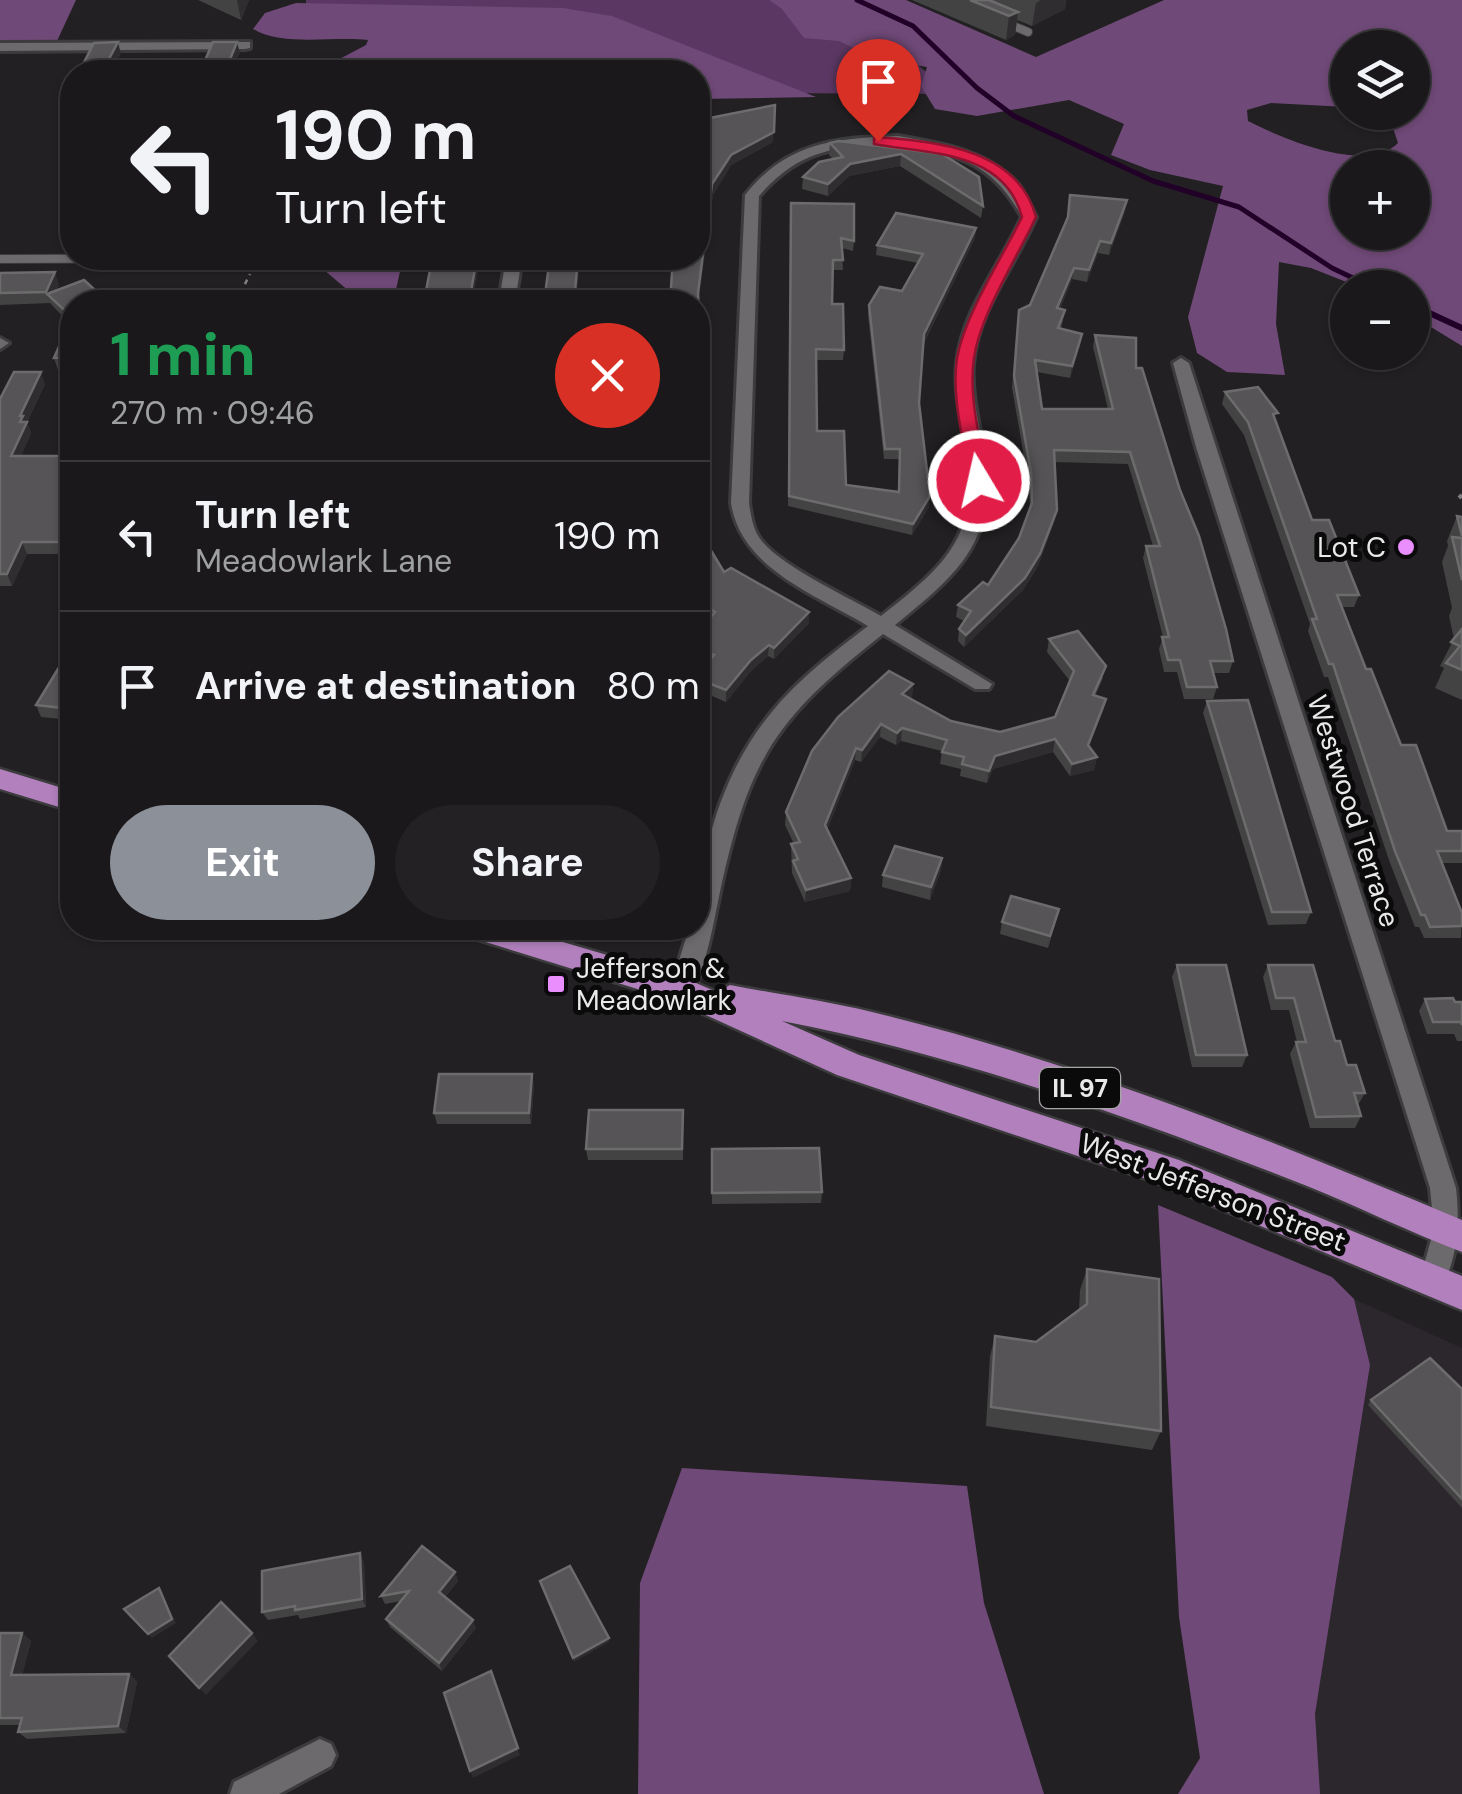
<!DOCTYPE html>
<meta charset="utf-8">
<style>
:root{--surface:#1a181a;--page:#232123;--text:#f1f3f6;--muted:#9fa0a2;--line:#383739;--accent:#8c9099}
body{margin:0;font-family:"DM Sans",sans-serif;background:var(--page);color:var(--text);height:100vh;display:flex;flex-direction:column;font-size:38px;white-space:nowrap}
*{box-sizing:border-box;margin:0}
p{font-size:32px;color:var(--muted)}
.icon{flex:none;width:55px;height:55px;fill:none;stroke:currentColor;stroke-width:2;stroke-linecap:round;stroke-linejoin:round}
.map{position:relative;flex:1;overflow:hidden}
.details{position:absolute;left:60px;top:290px;width:650px;height:650px;display:flex;flex-direction:column;background:var(--surface);border-radius:40px;box-shadow:0 2px 8px #0004,0 0 0 2px var(--line)}
.details>*{flex:none}
.banner{position:absolute;left:60px;top:60px;width:650px;height:210px;border-radius:40px;box-shadow:0 2px 8px #0004,0 0 0 2px var(--line);background:#1a181a;color:var(--text);overflow:hidden}
.fabs{position:absolute;left:1330px;top:30px;display:grid;gap:20px}
.fabs a{display:grid;place-items:center;width:100px;height:100px;border-radius:50%;background:var(--surface);box-shadow:0 2px 8px #0004,0 0 0 2px var(--line);font-size:50px}
.pin{position:absolute;display:grid;place-items:center;width:85px;height:85px;color:#fff;margin:-102px -42px;border-radius:50% 50% 50% 0;rotate:-45deg;box-shadow:0 0 10px #0007}
.pin .icon{rotate:45deg}
.me{position:absolute;width:110px;margin:-55px;rotate:351deg;stroke-linejoin:round;filter:drop-shadow(0 0 8px #0008)}
.turn{display:flex;align-items:center;gap:35px;height:210px;padding:0 50px;font-size:45px}
.turn .icon{width:130px;height:130px;stroke-width:2.5}
.turn b{display:block;font-size:70px;line-height:85px}
.round{display:grid;place-items:center;flex:none;width:105px;height:105px;border-radius:52px;background:var(--page)}
.head{display:flex;align-items:center;justify-content:space-between;height:170px;padding:0 50px}
h1{font-size:60px;font-weight:700;line-height:75px;color:#1e9e55}
.cta{display:flex;gap:20px;margin-top:auto;padding:20px 50px}
.cta a{flex:1;height:115px;border-radius:60px;background:var(--accent);color:#fff;font-size:40px;font-weight:700;line-height:115px;text-align:center}
.cta a+a{background:var(--page);color:var(--text)}
ul{padding:0;list-style:none}
li{display:flex;align-items:center;gap:30px;height:150px;padding:0 50px;border-top:2px solid var(--line)}
li div{flex:1}
li b{display:block;font-size:38px}
li em{font-style:normal}
.map>svg:first-child{display:block}
</style>
<div class="map">
<svg width="1462" height="1794" viewBox="0 0 1462 1794">
<rect width="100%" height="100%" fill="#222022"/>
<polygon fill="#2c262d" points="1354,1299 1462,1348 1462,1794 1285,1794 1324,1464"/>
<polygon fill="#5b3863" points="306,0 829,0 852,9 952,94 767,93 568,12 306,7"/>
<g fill="#6f4977" fill-rule="evenodd">
<polygon points="0,0 76,0 57,41 0,42"/>
<path d="M769,0H906L1036,57L1164,0H1462V346L1413,316L1412,288L1359,287L1311,268L1279,262L1276,324L1285,375L1227,372L1197,353L1188,317L1223,186L1150,170L1111,155L1124,124L1069,100L977,116L935,109L921,86L927,67L876,59L839,41L804,38L782,9ZM1348,48H1412V112L1377,113L1391,122L1398,143C1366,175 1281,138 1248,121L1247,110L1271,103L1347,107ZM1348,168H1412V232H1348Z"/>
<path d="M296,3L563,8L612,16L816,97L698,99V72H315L366,45L368,40C333,36 283,47 253,29L265,13Z"/>
<polygon points="310,258 309,258 403,258 395,294 357,298"/>
<polygon points="1158,1205 1332,1277 1354,1299 1370,1365 1315,1714 1320,1794 1178,1794 1200,1758 1179,1617"/>
<polygon points="682,1468 967,1486 984,1603 1044,1794 638,1794 640,1583"/>
</g>
<g fill="none" stroke-linecap="round" stroke-linejoin="round">
<polyline stroke="#220129" stroke-width="5" points="857,0 913,26 977,88 1014,116 1153,181 1239,207 1332,268 1374,288"/>
<polyline stroke="#220129" stroke-width="6" points="1412,305 1462,328"/>
<defs>
<g id="lane">
<polyline points="1004,22 1028,32"/>
<polyline points="0,259 264,258"/>
</g>
<g id="street">
<polygon points="250,42 250,48 245,49 0,51 0,43"/>
<path d="M898,136C939,143 985,150 1016,182C1025,191 1030,206 1036,217C1016,264 977,311 973,364C971,392 978,419 983,447C999,538 962,571 895,625L992,684L989,689H975L883,634C782,714 752,751 723,878C714,917 709,961 690,997H674L670,990L689,928H698C698,853 723,771 771,713C798,679 834,652 868,626C817,595 741,569 731,503L745,195C786,143 834,138 898,136ZM898,145C957,154 991,161 1022,217C1001,264 962,311 957,363C954,390 961,419 966,446C980,536 947,564 881,616C850,598 782,567 761,540C753,530 751,516 749,503L759,196C801,148 837,146 898,145Z"/>
<polygon points="506,258 522,258 515,302 499,302"/>
<polygon points="0,338 9,343 0,349"/>
<path d="M1181,358L1189,363L1456,1188C1460,1224 1458,1254 1442,1288L1433,1291L1424,1288L1420,1279L1434,1229L1430,1188L1196,447L1173,363Z"/>
<polygon points="537,928 559,928 547,953 531,953 527,947"/>
<polygon points="320,1739 331,1744 336,1755 331,1766 279,1794 230,1794 234,1782"/>
</g>
<g id="primary">
<polygon points="0,769 72,791 72,811 0,789"/>
<path d="M462,928H515L682,977L717,992L730,985C777,994 826,1001 872,1012C1074,1061 1271,1140 1462,1220V1252C1409,1232 1359,1207 1307,1186C1136,1119 963,1056 782,1021L859,1055L1179,1160L1462,1276V1310L1158,1183L837,1075L673,1000L466,936Z"/>
</g>
</defs>
<use href="#lane" stroke="#3c3b3d" stroke-width="10"/>
<use href="#street" stroke="#3c3b3d" stroke-width="6"/>
<use href="#primary" stroke="#3c3b3d" stroke-width="5"/>
<polyline stroke="#817f81" stroke-width="2.5" stroke-dasharray="5 5" stroke-linecap="butt" points="236,302 250,274"/>
<polyline stroke="#817f81" stroke-width="4" stroke-dasharray="6 6" stroke-linecap="butt" points="1459,498 1462,495"/>
<use href="#lane" stroke="#6c6a6d" stroke-width="8"/>
<use href="#street" fill="#6c6a6d" fill-rule="evenodd"/>
<use href="#primary" fill="#b280bd" fill-rule="evenodd"/>
</g>
<g fill="#444344">
<polygon points="198,0 249,0 241,20"/>
<polygon points="912,0 1066,0 1065,9 1032,26 1017,20 1015,35 1006,40"/>
<polygon points="698,127 773,142 731,165 713,195 698,302 700,343 672,261 645,261 645,258 698,258"/>
<polygon points="830,143 942,154 983,206 981,218 900,166 849,176 828,196 802,189 803,177 833,159 829,155"/>
<polygon points="1125,212 1109,255 1098,253 1087,282 1072,279 1060,309 1065,310 1061,329 1082,334 1080,346 1070,378 1037,372 1042,409 1108,409 1093,347 1095,335 1136,368 1233,661 1229,673 1213,673 1217,687 1213,699 1184,699 1177,672 1164,672 1159,649 1163,637 1143,558 1146,546 1153,546 1128,464 1054,462 1057,510 1054,522 1038,566 1023,590 964,647 958,641 959,629 964,621 956,617 958,605 988,585 1019,538 1030,509 1029,485 1012,388 1018,321 1030,305"/>
<polygon points="790,213 854,241 853,251 842,248 843,270 833,270 832,304 844,350 843,360 816,360 817,431 846,485 898,492 899,459 884,459 868,315 869,305 902,291 918,263 876,255 877,245 976,228 975,238 924,343 919,403 929,507 912,535 788,506"/>
<polygon points="0,273 59,285 56,290 72,302 72,370 58,370 54,358 69,323 50,303 0,305"/>
<polygon points="45,384 27,422 31,433 21,456 72,456 72,554 27,554 12,586 0,586 0,399"/>
<polygon points="1225,392 1276,421 1312,520 1359,595 1354,607 1342,607 1366,669 1401,745 1447,831 1462,831 1462,863 1442,863 1462,913 1461,938 1424,938 1419,927 1415,927 1390,863 1328,677 1324,677 1308,631 1310,624 1244,435 1222,404"/>
<polygon points="1457,516 1462,517 1462,700 1435,688 1444,668 1440,666 1454,639 1449,616 1452,608 1442,562 1448,546 1447,541"/>
<polygon points="698,529 724,572 809,612 809,623 774,659 768,656 751,671 726,702 698,690 698,675 707,664 698,660 698,632 709,619 698,612"/>
<polygon points="1049,639 1103,678 1095,696 1106,699 1103,711 1089,746 1097,757 1094,770 1070,776 1053,752 993,769 987,783 960,776 961,769 940,764 942,751 901,741 896,745 880,737 861,762 855,760 827,830 851,878 850,891 805,902 792,873 791,844 794,844 785,825 786,812 913,684 912,696 910,698 951,721 1000,732 1055,717 1070,681 1047,652"/>
<polygon points="72,646 72,720 41,717 36,705"/>
<polygon points="1207,701 1311,912 1306,924 1268,925 1203,713"/>
<polygon points="942,858 941,870 930,900 882,887 883,875"/>
<polygon points="1056,921 1048,948 1000,934 1002,922"/>
<polygon points="1177,965 1247,1055 1242,1067 1192,1067 1172,977"/>
<polygon points="1268,965 1335,1041 1347,1065 1365,1093 1358,1105 1361,1116 1355,1128 1310,1128 1290,1054 1296,1042 1297,1042 1289,1010 1271,1010 1263,977"/>
<polygon points="1425,999 1462,1002 1462,1041 1457,1041 1454,1034 1427,1034 1419,1011"/>
<polygon points="532,1074 534,1086 531,1124 437,1124 434,1113"/>
<polygon points="683,1110 683,1160 588,1160 586,1149"/>
<polygon points="712,1149 822,1192 821,1203 712,1204"/>
<polygon points="1087,1269 1161,1431 1152,1450 986,1426 990,1356 995,1336 1036,1342 1079,1310 1080,1290"/>
<polygon points="1462,1389 1462,1508 1368,1405 1371,1400"/>
<polygon points="364,1562 366,1607 300,1619 298,1615 268,1620 262,1612"/>
<polygon points="455,1572 458,1581 445,1597 476,1628 442,1671 390,1627 386,1619 401,1601 385,1604 381,1596"/>
<polygon points="0,1633 22,1633 31,1641 22,1675 129,1674 137,1682 126,1733 27,1739 18,1732 20,1725 0,1725"/>
</g>
<g fill="#2f2d2f">
<polygon points="237,0 249,0 241,20"/>
<polygon points="1041,0 1066,0 1065,9 1032,26 1036,3"/>
<polygon points="1018,12 1015,35 1006,40 1009,16"/>
<polygon points="118,42 121,54 111,72 102,72"/>
<polygon points="237,42 240,53 232,72 225,72"/>
<polygon points="775,105 773,142 731,165 713,195 698,304 698,293 712,184 731,155"/>
<polygon points="901,154 900,166 849,176 828,196 828,184 850,164"/>
<polygon points="1127,200 1125,212 1109,255 1111,243"/>
<polygon points="976,228 975,238 923,344 924,334"/>
<polygon points="1100,241 1098,253 1087,282 1089,270"/>
<polygon points="477,258 481,258 472,302 469,302"/>
<polygon points="578,258 580,262 576,302 574,302"/>
<polygon points="1074,268 1072,279 1055,320 1057,308"/>
<polygon points="55,272 59,285 53,299 47,294 50,304 46,292"/>
<polygon points="1082,334 1080,346 1070,378 1072,366"/>
<polygon points="41,372 45,384 26,423 27,422 31,433 16,468 11,456 20,416"/>
<polygon points="930,496 929,507 912,535 913,524"/>
<polygon points="1057,510 1054,522 1038,566 1023,590 964,647 966,635"/>
<polygon points="22,542 27,554 12,586 7,574"/>
<polygon points="809,612 809,623 774,659 774,648"/>
<polygon points="769,645 768,656 751,671 726,702 726,690 751,660"/>
<polygon points="913,684 912,696 901,706 902,694"/>
<polygon points="1106,699 1103,711 1085,757 1088,745"/>
<polygon points="881,724 880,737 861,762 862,750"/>
<polygon points="902,728 901,741 896,745 897,733"/>
<polygon points="1055,739 1053,752 993,769 987,783 989,771 995,756"/>
<polygon points="856,748 855,760 824,837 825,825"/>
<polygon points="1097,757 1094,770 1070,776 1072,764"/>
<polygon points="942,858 941,870 930,900 931,887"/>
<polygon points="851,878 850,891 805,902 806,890"/>
<polygon points="532,1074 534,1086 531,1124 529,1113"/>
<polygon points="360,1553 364,1562 366,1607 362,1599"/>
<polygon points="455,1572 458,1581 442,1600 439,1592"/>
<polygon points="159,1588 176,1623 152,1638 148,1634"/>
<polygon points="473,1620 476,1628 442,1671 439,1663"/>
<polygon points="22,1633 31,1641 20,1683 11,1675"/>
<polygon points="252,1633 258,1641 206,1695 199,1688"/>
<polygon points="609,1638 609,1642 574,1662 573,1658"/>
<polygon points="491,1671 520,1755 473,1778 470,1771"/>
<polygon points="129,1674 137,1682 126,1733 118,1726"/>
</g>
<g fill="#565456" stroke="#6d6c6d" stroke-width="2.5">
<polygon points="970,0 989,0 1018,12 1009,16"/>
<polygon points="118,42 102,72 79,72 94,43"/>
<polygon points="213,42 237,42 225,72 200,72"/>
<polygon points="775,105 774,132 731,155 712,184 698,293 700,332 698,362 698,302 670,302 673,258 698,258 698,127 710,118"/>
<polygon points="839,141 942,154 979,177 983,206 901,154 850,164 828,184 803,177 819,162 843,157 830,143"/>
<polygon points="1070,195 1127,200 1111,243 1100,241 1089,270 1074,268 1057,308 1065,310 1058,328 1082,334 1072,366 1035,360 1042,409 1113,409 1095,335 1136,338 1136,368 1142,368 1180,490 1199,536 1226,629 1233,661 1210,661 1217,687 1187,687 1180,660 1168,660 1162,637 1169,637 1146,546 1160,546 1130,452 1054,450 1057,510 1040,554 1025,578 966,635 959,629 971,611 958,605 983,582 988,585 1019,538 1032,503 1031,473 1014,376 1019,310 1030,305 1068,217"/>
<polygon points="791,203 854,204 854,241 841,238 843,260 833,260 832,304 843,304 844,350 816,349 817,431 844,431 846,485 899,492 900,449 885,449 869,305 880,287 902,291 923,254 877,245 896,213 976,228 924,334 919,403 930,496 913,524 789,496"/>
<polygon points="442,258 477,258 469,302 424,302 432,259"/>
<polygon points="550,258 578,258 574,302 544,302"/>
<polygon points="55,272 46,292 0,293 0,273"/>
<polygon points="84,280 108,302 72,302 72,357 54,358 72,317 47,294"/>
<polygon points="14,372 41,372 20,416 23,416 20,422 27,422 11,456 72,456 72,542 22,542 7,574 0,574 0,399"/>
<polygon points="1258,387 1278,413 1273,414 1312,520 1329,520 1359,595 1337,595 1366,669 1371,669 1401,745 1416,745 1447,831 1462,831 1462,851 1437,851 1462,913 1462,926 1430,927 1425,915 1421,915 1395,851 1333,664 1329,664 1312,619 1317,619 1248,422 1225,392"/>
<polygon points="1457,516 1462,517 1462,536"/>
<polygon points="698,529 724,572 731,568 809,612 774,648 769,645 751,660 726,690 698,679 698,675 714,655 698,649 698,632 715,612 698,601"/>
<polygon points="1452,537 1462,538 1462,580"/>
<polygon points="1462,629 1462,670 1446,663 1460,646 1451,642"/>
<polygon points="1078,631 1106,666 1093,695 1106,699 1088,745 1097,757 1072,764 1055,739 995,756 989,771 962,764 964,757 942,752 947,740 902,728 897,733 881,724 862,750 856,748 825,825 851,878 806,890 793,861 798,859 791,844 800,842 786,812 812,751 838,717 889,671 913,684 902,694 951,721 1000,732 1055,717 1074,671 1049,639"/>
<polygon points="72,646 72,709 36,705"/>
<polygon points="1248,700 1311,912 1272,912 1207,701"/>
<polygon points="895,846 942,858 931,887 883,875"/>
<polygon points="1011,896 1059,909 1050,936 1002,922"/>
<polygon points="1177,965 1226,965 1247,1055 1196,1055"/>
<polygon points="1268,965 1313,965 1335,1041 1340,1041 1347,1065 1356,1065 1365,1093 1354,1093 1361,1116 1316,1117 1296,1042 1306,1042 1294,998 1276,998"/>
<polygon points="1453,998 1455,1002 1462,1002 1462,1025 1461,1022 1433,1022 1425,999"/>
<polygon points="439,1074 532,1074 529,1113 434,1113"/>
<polygon points="589,1110 683,1110 682,1149 586,1149"/>
<polygon points="819,1148 822,1192 712,1193 712,1149"/>
<polygon points="1087,1269 1159,1279 1161,1431 991,1407 995,1336 1036,1342 1087,1304"/>
<polygon points="1430,1358 1462,1389 1462,1499 1371,1400"/>
<polygon points="422,1546 455,1572 439,1592 473,1620 439,1663 386,1619 409,1591 381,1596"/>
<polygon points="360,1553 362,1599 295,1610 295,1606 262,1612 262,1571"/>
<polygon points="570,1566 609,1638 573,1658 540,1581"/>
<polygon points="159,1588 172,1619 148,1634 124,1609"/>
<polygon points="221,1602 252,1633 199,1688 169,1656"/>
<polygon points="0,1633 22,1633 11,1675 129,1674 118,1726 18,1732 22,1718 0,1718"/>
<polygon points="491,1671 518,1748 470,1771 444,1693"/>
</g>
<path fill="#e11d48" stroke="#92132f" stroke-width="2.5" d="M878,137C938,142 1018,149 1036,217C1017,258 980,315 974,358C968,398 981,442 988,481L985,485H973L970,481C964,442 951,397 957,358C965,314 1002,258 1022,217C1004,150 928,154 874,144V138Z"/>
<g fill="#ea8dfd" stroke="#0b0a0b" stroke-width="4">
<circle cx="1406" cy="547" r="10"/>
<rect x="546" y="974" width="20" height="20" rx="5"/>
</g>
<g text-anchor="middle" stroke-width="10" stroke-linejoin="round" paint-order="stroke">
<rect fill="#0b0a0b" stroke="#a7a6a7" stroke-width="2.5" x="1040" y="1068" width="80" height="40" rx="8"/>
<g font-size="25" font-weight="bold" fill="#eae9ea">
<text x="1080" y="1097">IL 97</text>
</g>
<g font-size="28" fill="#eae9ea" stroke="#0b0a0b" text-anchor="end">
<text x="1386" y="557">Lot C</text>
<text x="576" y="978" text-anchor="start">Jefferson &amp;<tspan x="576" dy="32">Meadowlark</tspan></text>
</g>
<g font-size="28" fill="#eae9ea" stroke="#0b0a0b">
<text transform="translate(1354 811) rotate(72)" y="10">Westwood Terrace</text>
<text transform="translate(1213 1192) rotate(21)" y="10">West Jefferson Street</text>
</g>
</g>
</svg>
<div class="fabs">
<a><svg class="icon" aria-label="layers" viewBox="0 0 24 24"><path d="M12 4l9 5-9 5-9-5zM3 14l9 5 9-5"/></svg></a>
<a>+</a>
<a>−</a>
</div>
<div class="pin" style="left:878px;top:141px;background:#d93025"><svg class="icon" aria-label="arrive" viewBox="0 0 24 24"><path d="M6 21V4h12l-3 4 3 4H6"/></svg></div>
<svg class="me" style="left:979px;top:481px" viewBox="-20 -20 40 40"><circle r="17" fill="#e11d48" stroke="#fff" stroke-width="3"/><path d="M0-11L8 9 0 5-8 9z" fill="#fff"/></svg>
<div class="banner">
<div class="turn"><svg class="icon" aria-label="left" viewBox="0 0 24 24"><path d="M17 20v-9H6M10 6l-5 5 5 5"/></svg><div><b>190 m</b>Turn left</div></div>
</div>
<section class="details">
<div class="head"><div><h1>1 min</h1><p>270 m · 09:46</p></div><a class="round" style="background:#d93025;color:#fff"><svg class="icon" aria-label="close" viewBox="0 0 24 24"><path d="M6 6l12 12M18 6L6 18"/></svg></a></div>
<ul>
<li><svg class="icon" aria-label="left" viewBox="0 0 24 24"><path d="M17 20v-9H6M10 6l-5 5 5 5"/></svg><div><b>Turn left</b><p>Meadowlark Lane</p></div><em>190 m</em></li>
<li><svg class="icon" aria-label="arrive" viewBox="0 0 24 24"><path d="M6 21V4h12l-3 4 3 4H6"/></svg><div><b>Arrive at destination</b></div><em>80 m</em></li>
</ul>
<div class="cta"><a>Exit</a><a>Share</a></div>
</section>
</div>
